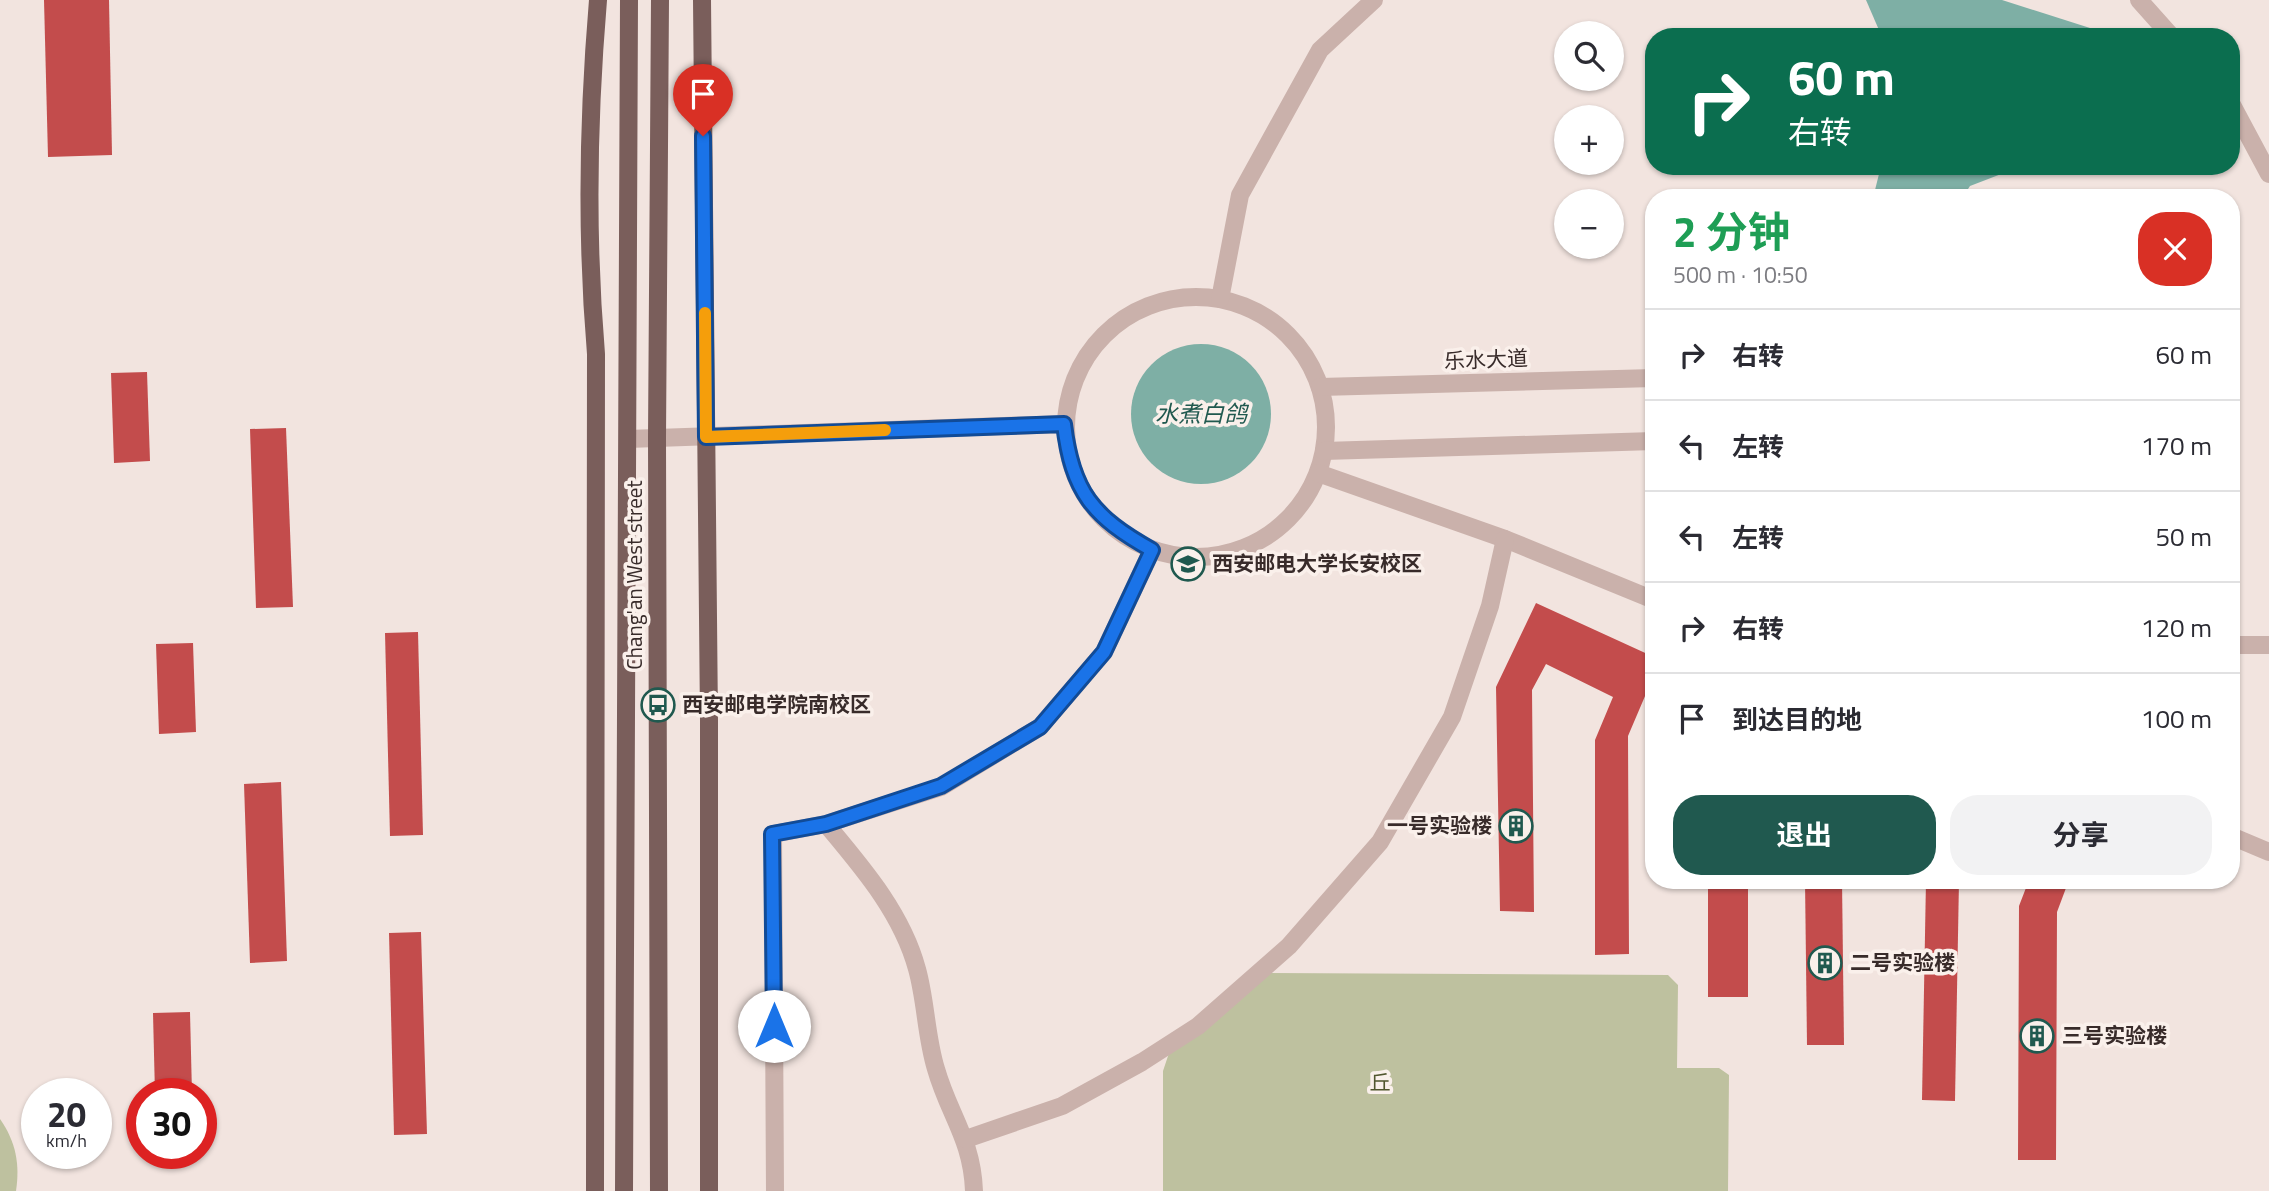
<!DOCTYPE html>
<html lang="zh">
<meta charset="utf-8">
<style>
:root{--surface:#fff;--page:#f2f2f3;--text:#2b2b33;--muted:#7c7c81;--line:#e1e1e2;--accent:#20594f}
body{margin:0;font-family:"Titillium Web","Noto Sans SC",sans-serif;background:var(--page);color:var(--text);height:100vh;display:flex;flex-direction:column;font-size:26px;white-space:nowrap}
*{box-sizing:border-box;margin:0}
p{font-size:23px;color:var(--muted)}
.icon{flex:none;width:38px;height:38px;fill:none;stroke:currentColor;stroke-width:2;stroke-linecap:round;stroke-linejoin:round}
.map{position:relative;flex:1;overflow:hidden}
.panel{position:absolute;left:1645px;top:189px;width:595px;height:700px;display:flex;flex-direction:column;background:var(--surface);border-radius:28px;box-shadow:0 2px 5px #0004}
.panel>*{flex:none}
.guide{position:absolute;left:1645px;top:28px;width:595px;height:147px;border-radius:28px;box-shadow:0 2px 5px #0004;background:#0b6e4f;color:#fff;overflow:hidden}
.buttons{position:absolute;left:1554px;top:21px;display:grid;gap:14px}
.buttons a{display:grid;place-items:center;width:70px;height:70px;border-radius:50%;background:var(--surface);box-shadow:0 2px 5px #0004;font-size:35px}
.speed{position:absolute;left:21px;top:1078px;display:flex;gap:14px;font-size:35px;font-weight:700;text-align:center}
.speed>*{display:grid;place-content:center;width:91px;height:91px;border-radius:50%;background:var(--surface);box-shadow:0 2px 5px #0004;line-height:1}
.speed small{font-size:18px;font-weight:400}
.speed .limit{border:10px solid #d22;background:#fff;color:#111}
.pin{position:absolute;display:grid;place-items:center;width:60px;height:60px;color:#fff;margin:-72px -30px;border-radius:50% 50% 50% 0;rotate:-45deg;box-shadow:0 0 7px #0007}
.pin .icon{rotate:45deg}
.me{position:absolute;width:77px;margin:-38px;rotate:0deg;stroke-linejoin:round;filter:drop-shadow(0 0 5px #0008)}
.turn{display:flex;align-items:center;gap:24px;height:147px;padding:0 28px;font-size:32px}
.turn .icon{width:91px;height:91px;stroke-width:2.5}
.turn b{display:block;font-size:49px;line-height:60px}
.round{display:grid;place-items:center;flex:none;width:74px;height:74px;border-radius:28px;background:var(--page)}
.overview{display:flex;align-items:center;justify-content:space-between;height:119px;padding:0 28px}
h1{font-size:42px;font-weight:700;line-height:52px;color:#1e9e55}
.cta{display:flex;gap:14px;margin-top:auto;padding:14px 28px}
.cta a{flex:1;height:80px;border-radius:28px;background:var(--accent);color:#fff;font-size:28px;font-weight:700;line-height:80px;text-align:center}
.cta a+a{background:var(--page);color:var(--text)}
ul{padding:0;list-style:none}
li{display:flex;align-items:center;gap:21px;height:91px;padding:0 28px;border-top:2px solid var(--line)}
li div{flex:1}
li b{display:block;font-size:26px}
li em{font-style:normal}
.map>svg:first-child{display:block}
</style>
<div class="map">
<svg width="2269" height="1191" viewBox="0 0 2269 1191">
<rect width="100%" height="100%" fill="#f2e4df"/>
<g fill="#bec19f">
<polygon points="1265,973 1668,975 1678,985 1677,1068 1719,1068 1729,1075 1728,1191 1163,1191 1163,1071 1172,1044"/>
<path d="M0,1119C16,1142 20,1164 16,1191H0Z"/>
</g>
<g fill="#7eafa5">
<polygon points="1866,0 2002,0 2090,28 2095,37 1882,37"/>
<polygon points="1881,166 2022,166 1970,186 1962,198 1873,198"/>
<circle cx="1201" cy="414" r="70"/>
</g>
<g fill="#c34c4c">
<polygon points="44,0 109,0 112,155 48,157"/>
<polygon points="147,372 150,461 114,463 111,373"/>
<polygon points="286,428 293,607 256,608 250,429"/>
<polygon points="1536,603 1654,657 1654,675 1628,736 1629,954 1595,955 1595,740 1613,697 1546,664 1532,690 1534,912 1500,911 1496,687"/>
<polygon points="418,632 423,835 390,836 385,633"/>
<polygon points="193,643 196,732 159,734 156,644"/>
<polygon points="281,782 287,961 250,963 244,784"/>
<rect x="1708" y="880" width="40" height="117"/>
<polygon points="1805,880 1842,880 1844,1045 1807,1045"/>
<polygon points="1926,880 1959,880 1955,1101 1922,1100"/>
<polygon points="2029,880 2069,880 2057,912 2056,1160 2018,1160 2019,906"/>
<polygon points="421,932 427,1134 394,1135 389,933"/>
<polygon points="190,1012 192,1094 155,1094 153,1013"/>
</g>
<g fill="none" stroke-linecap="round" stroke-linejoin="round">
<g stroke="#cab1ab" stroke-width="18">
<polyline points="2139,0 2172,37"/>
<polyline points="2231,103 2269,174"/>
<circle cx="1196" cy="427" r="130"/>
<polyline points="1220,299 1240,195 1320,50 1374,0"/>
<polyline points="1320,387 1654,378"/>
<polyline points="628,439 1064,424"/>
<polyline points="1324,451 1654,441"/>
<polyline points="1318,473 1505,539 1654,600"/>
<polyline points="2231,645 2269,645"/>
<path d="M826,824C862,867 902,913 917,969C926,1001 926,1037 936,1069C949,1115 972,1139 974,1191"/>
<polyline points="2231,836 2269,852"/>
<polyline points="966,1139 1062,1106 1142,1062 1198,1026 1289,946 1380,842 1452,717 1490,606 1505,539"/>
<polyline points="775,1191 773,834 826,824 941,787 1040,727 1104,652 1152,550"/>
</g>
<g stroke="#7a5e5b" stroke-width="18">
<polyline points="702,0 709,720 709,1191"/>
<path d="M595,1191L596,354C586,236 588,118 598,0"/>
<polyline points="624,1191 629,0"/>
<polyline points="659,1191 657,438 660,0"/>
</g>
</g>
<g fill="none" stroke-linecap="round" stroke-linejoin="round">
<defs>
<path id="route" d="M703,136L706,437L1064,424C1072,492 1093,517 1152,550L1104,652L1040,727L941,786L826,824L772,834L774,1026"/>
</defs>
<use href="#route" stroke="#114b97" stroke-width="18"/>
<use href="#route" stroke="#1a73e8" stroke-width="12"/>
<polyline stroke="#f59e0b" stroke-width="12" points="705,313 706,437 885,430"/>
</g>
<defs>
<symbol id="university-ring" viewBox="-11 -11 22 22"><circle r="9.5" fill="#faf0eb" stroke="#20594f" stroke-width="1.5"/><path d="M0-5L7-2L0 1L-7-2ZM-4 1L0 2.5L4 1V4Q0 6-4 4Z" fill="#20594f"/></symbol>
<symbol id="bus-ring" viewBox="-11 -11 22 22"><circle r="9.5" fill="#faf0eb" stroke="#20594f" stroke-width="1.5"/><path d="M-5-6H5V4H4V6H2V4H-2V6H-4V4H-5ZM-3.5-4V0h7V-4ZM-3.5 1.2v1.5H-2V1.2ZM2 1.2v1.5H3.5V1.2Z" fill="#20594f"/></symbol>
<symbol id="building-ring" viewBox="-11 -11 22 22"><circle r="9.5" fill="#faf0eb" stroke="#20594f" stroke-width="1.5"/><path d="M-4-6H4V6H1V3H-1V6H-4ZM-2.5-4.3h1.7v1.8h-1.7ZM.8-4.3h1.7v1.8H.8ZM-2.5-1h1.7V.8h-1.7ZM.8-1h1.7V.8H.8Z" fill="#20594f"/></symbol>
</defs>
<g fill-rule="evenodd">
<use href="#university-ring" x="1169" y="545" width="38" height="38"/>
<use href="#bus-ring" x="639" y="686" width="38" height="38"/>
<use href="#building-ring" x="1497" y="807" width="38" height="38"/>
<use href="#building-ring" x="1806" y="944" width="38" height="38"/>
<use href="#building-ring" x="2018" y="1017" width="38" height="38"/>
</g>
<g text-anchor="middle" stroke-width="7" stroke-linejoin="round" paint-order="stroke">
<g font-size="21" fill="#382b2a" stroke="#faf0eb">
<text transform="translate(1486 360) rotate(-2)" y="7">乐水大道</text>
<text transform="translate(635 575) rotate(-90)" y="7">Chang'an West street</text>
</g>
<g font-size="21" font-weight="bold" fill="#382b2a" stroke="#faf0eb" text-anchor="start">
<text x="1212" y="571">西安邮电大学长安校区</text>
<text x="682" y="712">西安邮电学院南校区</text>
<text x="1492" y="833" text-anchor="end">一号实验楼</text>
<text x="1850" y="970">二号实验楼</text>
<text x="2062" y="1043">三号实验楼</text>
</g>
<g font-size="21" fill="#51562e" stroke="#faf0eb">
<text x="1380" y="1090">丘</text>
</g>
<g font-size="23" font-style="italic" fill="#20594f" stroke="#faf0eb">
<text x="1201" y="422">水煮白鸽</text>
</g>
</g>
</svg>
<div class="buttons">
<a><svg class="icon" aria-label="search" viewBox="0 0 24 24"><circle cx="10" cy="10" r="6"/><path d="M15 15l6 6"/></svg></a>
<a>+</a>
<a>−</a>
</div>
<div class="speed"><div>20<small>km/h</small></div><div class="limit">30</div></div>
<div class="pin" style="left:703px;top:136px;background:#d93025"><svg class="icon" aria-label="arrive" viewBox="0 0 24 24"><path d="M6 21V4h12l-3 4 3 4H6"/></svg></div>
<svg class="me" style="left:774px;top:1026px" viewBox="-20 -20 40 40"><circle r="19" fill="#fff"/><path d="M0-13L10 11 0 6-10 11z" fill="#1a73e8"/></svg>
<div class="guide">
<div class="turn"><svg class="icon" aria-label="right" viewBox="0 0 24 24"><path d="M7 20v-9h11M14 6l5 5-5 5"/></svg><div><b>60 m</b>右转</div></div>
</div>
<section class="panel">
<div class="overview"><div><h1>2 分钟</h1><p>500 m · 10:50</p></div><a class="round" style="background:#d93025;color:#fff"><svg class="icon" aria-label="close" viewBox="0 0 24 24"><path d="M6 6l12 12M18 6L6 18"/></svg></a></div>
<ul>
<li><svg class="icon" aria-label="right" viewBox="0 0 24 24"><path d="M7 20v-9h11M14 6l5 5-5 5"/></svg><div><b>右转</b></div><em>60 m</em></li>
<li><svg class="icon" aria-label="left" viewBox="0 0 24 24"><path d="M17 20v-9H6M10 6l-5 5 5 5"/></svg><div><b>左转</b></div><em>170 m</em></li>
<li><svg class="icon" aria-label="left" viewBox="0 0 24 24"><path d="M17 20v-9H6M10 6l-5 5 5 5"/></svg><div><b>左转</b></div><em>50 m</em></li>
<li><svg class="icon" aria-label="right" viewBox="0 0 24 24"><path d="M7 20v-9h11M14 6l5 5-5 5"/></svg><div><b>右转</b></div><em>120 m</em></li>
<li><svg class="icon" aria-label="arrive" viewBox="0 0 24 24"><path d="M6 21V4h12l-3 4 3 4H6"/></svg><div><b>到达目的地</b></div><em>100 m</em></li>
</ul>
<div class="cta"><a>退出</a><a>分享</a></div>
</section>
</div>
